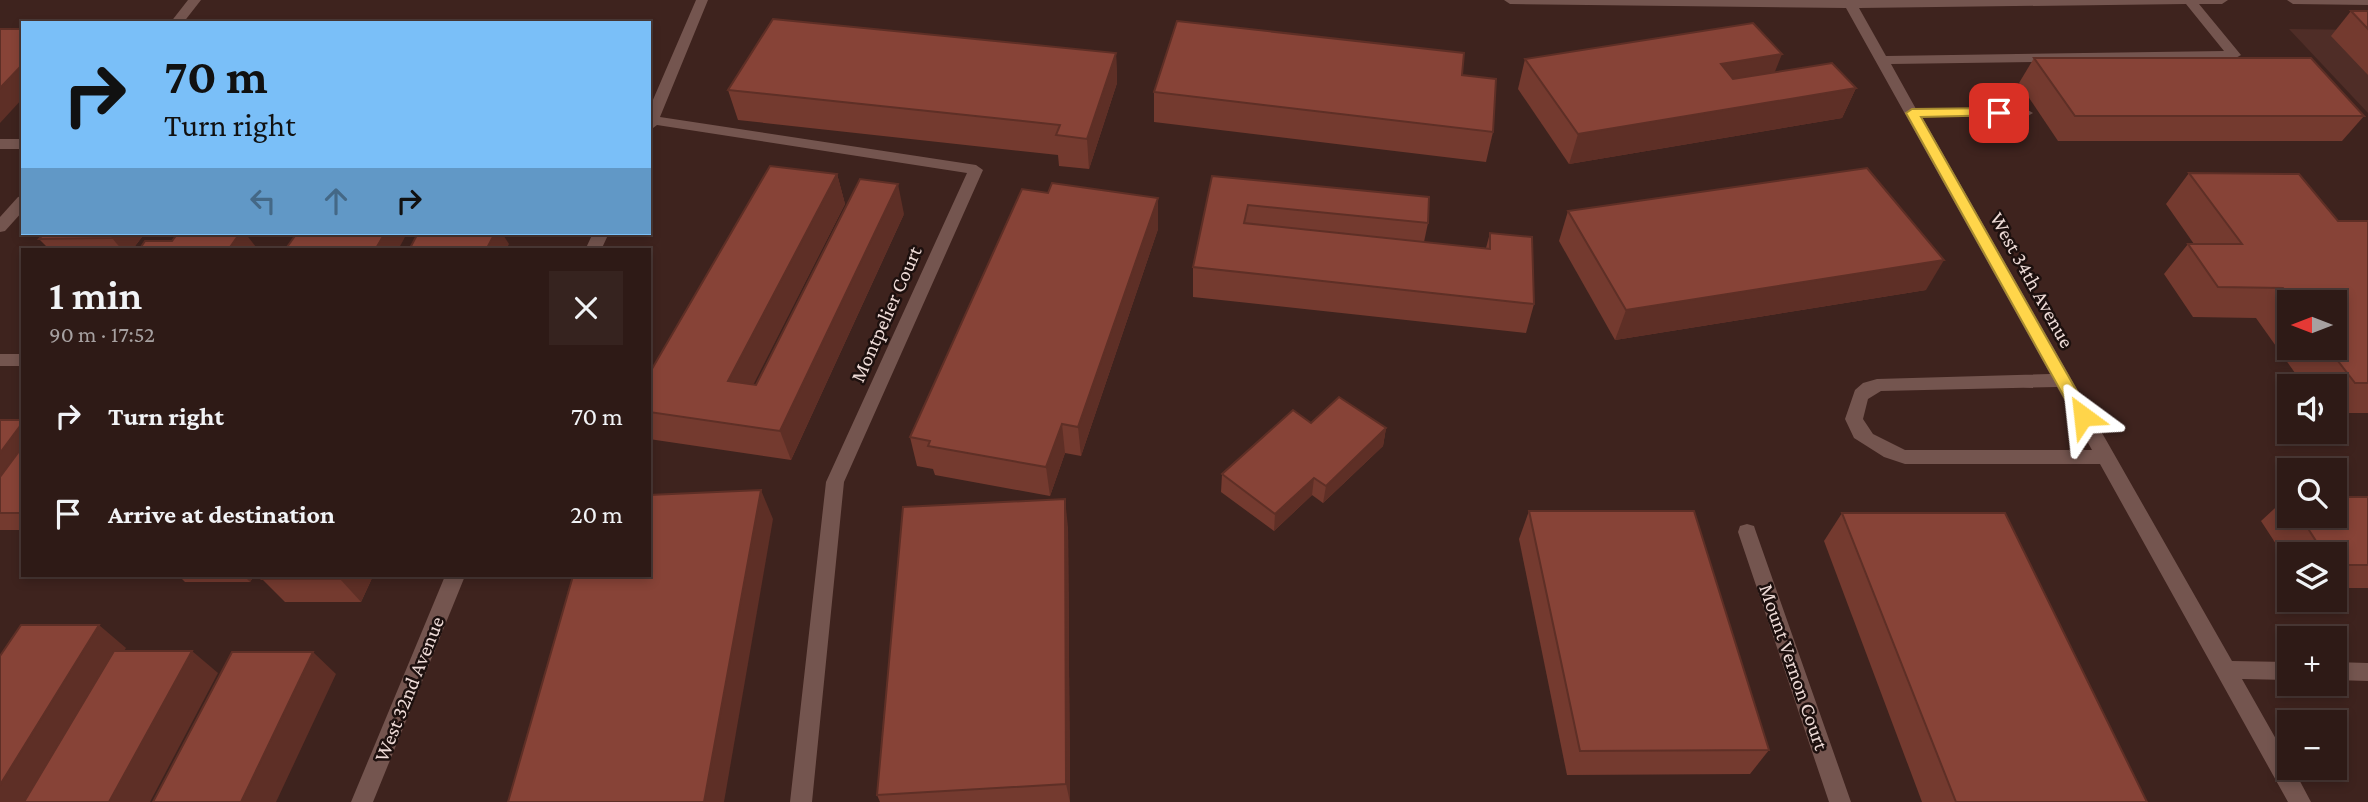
<!DOCTYPE html>
<meta charset="utf-8">
<style>
:root{--surface:#2e1a16;--page:#36231f;--text:#f1f3f6;--muted:#a7a1a1;--line:#493835}
body{margin:0;font-family:"Crimson Pro",serif;background:var(--page);color:var(--text);height:100vh;display:flex;flex-direction:column;font-size:26px;white-space:nowrap}
*{box-sizing:border-box;margin:0}
p{font-size:23px;color:var(--muted)}
.icon{flex:none;width:38px;height:38px;fill:none;stroke:currentColor;stroke-width:2;stroke-linecap:round;stroke-linejoin:round}
.map{position:relative;flex:1;overflow:hidden}
.sheet{position:absolute;left:21px;top:248px;width:630px;height:329px;display:flex;flex-direction:column;background:var(--surface);border-radius:0px;box-shadow:0 4px 10px #0003,0 0 0 2px var(--line)}
.sheet>*{flex:none}
.banner{position:absolute;left:21px;top:21px;width:630px;height:214px;border-radius:0px;box-shadow:0 4px 10px #0003,0 0 0 2px var(--line);background:#7abff8;color:#111;overflow:hidden}
.needle{width:46px;rotate:270deg}
.controls{position:absolute;left:2277px;top:290px;display:grid;gap:14px}
.controls a{display:grid;place-items:center;width:70px;height:70px;border-radius:0px;background:var(--surface);box-shadow:0 4px 10px #0003,0 0 0 2px var(--line);font-size:35px}
.pin{position:absolute;display:grid;place-items:center;width:60px;height:60px;color:#fff;margin:-30px;border-radius:14px;box-shadow:0 4px 10px #0006}
.me{position:absolute;width:77px;margin:-38px;rotate:330deg;stroke-linejoin:round;filter:drop-shadow(0 0 5px #0008)}
.turn{display:flex;align-items:center;gap:24px;height:147px;padding:0 28px;font-size:32px}
.turn .icon{width:91px;height:91px;stroke-width:2.5}
.turn b{display:block;font-size:49px;line-height:60px}
.lanes{display:flex;align-items:center;height:66px;padding:0 28px;background:#0003;justify-content:center;gap:35px;direction:ltr}
.lanes .off{opacity:.35}
.round{display:grid;place-items:center;flex:none;width:74px;height:74px;border-radius:0px;background:var(--page)}
.headline{display:flex;align-items:center;justify-content:space-between;height:119px;padding:0 28px}
h1{font-size:42px;font-weight:600;line-height:52px}
ul{padding:0;list-style:none}
li{display:flex;align-items:center;gap:21px;height:98px;padding:0 28px}
li div{flex:1}
li b{display:block;font-size:26px}
li em{font-style:normal}
.map>svg:first-child{display:block}
</style>
<div class="map">
<svg width="2368" height="802" viewBox="0 0 2368 802">
<rect width="100%" height="100%" fill="#3e231e"/>
<polygon fill="#4f2d27" points="2289,29 2368,30 2368,113"/>
<g fill="none" stroke-linecap="round" stroke-linejoin="round">
<g fill="#74554f" fill-rule="evenodd">
<polygon points="188,0 201,0 183,23 170,23"/>
<polygon points="696,0 708,0 660,117 976,165 983,170 844,482 812,802 790,802 826,482 967,173 657,125 649,131 649,109"/>
<path d="M1504,0H2228L2222,4H2199L2241,55L2234,59L1891,64L1916,109H2026L2033,113L2026,117H1922L2232,661L2289,662V680L2242,679L2289,762V768H2293L2311,802H2288L2100,464H1905L1884,457L1854,438L1845,419L1855,390L1863,383L1877,379L2050,374L1846,8L1510,4ZM2186,4L2224,51L1886,56L1859,8ZM2057,387L2092,450H1905L1873,434L1863,419L1868,399L1881,391Z"/>
<polygon points="2287,0 2368,0 2368,5 2293,4"/>
<rect x="0" y="139" width="23" height="10"/>
<polygon points="23,196 23,211 5,231 0,232 0,217 18,197"/>
<polygon points="593,233 609,233 601,250 585,250"/>
<rect x="0" y="354" width="23" height="12"/>
<polygon points="1747,524 1754,526 1756,532 1851,802 1829,802 1738,532 1740,526"/>
<polygon points="445,576 465,576 373,802 351,802"/>
<polygon points="2334,662 2368,663 2368,681 2334,680"/>
</g>
</g>
<g fill="#743a2f" fill-rule="evenodd">
<polygon points="2351,11 2368,11 2368,75 2331,36"/>
<polygon points="1116,53 1117,83 1089,169 1059,166 1058,155 738,120 728,90"/>
<polygon points="2034,58 2364,116 2342,141 2058,141 2019,83"/>
<polygon points="1525,59 1775,72 1856,88 1842,118 1569,164 1518,89"/>
<polygon points="1462,75 1493,132 1486,162 1154,122 1154,92"/>
<path d="M2189,173L2338,221H2368V413H2334V387H2305L2256,318L2193,317L2164,274L2188,244H2194L2166,204ZM2289,303H2334V348H2289Z"/>
<polygon points="837,174 845,204 753,384 756,385 904,214 791,460 649,439 649,374"/>
<polygon points="1212,176 1428,223 1424,242 1486,248 1490,233 1534,304 1526,333 1193,297 1193,267"/>
<polygon points="1048,193 1158,198 1158,229 1081,456 1065,453 1050,496 935,475 933,469 917,466 910,437"/>
<polygon points="1568,211 1926,290 1615,340 1559,241"/>
<polygon points="44,233 145,233 132,250 50,250 39,239"/>
<rect x="0" y="420" width="23" height="110"/>
<polygon points="1311,423 1386,428 1383,446 1323,503 1312,495 1274,531 1221,492 1222,474"/>
<polygon points="2287,497 2289,497 2289,516 2334,516 2368,497 2368,588 2334,588 2334,555 2289,555 2289,564 2261,521"/>
<polygon points="1529,511 1769,750 1750,774 1567,775 1519,539"/>
<polygon points="1842,513 2147,802 1922,802 1824,541"/>
<polygon points="1068,527 1070,802 880,802 877,795"/>
<polygon points="179,576 254,576 250,582 185,582"/>
<polygon points="373,576 361,602 285,602 262,579"/>
</g>
<g fill="#5e2f26">
<polygon points="1116,53 1117,83 1089,169 1087,139"/>
<polygon points="1782,54 1770,84 1709,94 1721,64"/>
<polygon points="23,64 23,98 0,123 0,88"/>
<polygon points="1856,88 1842,118 1569,164 1578,134"/>
<polygon points="837,174 845,204 740,411 728,381"/>
<polygon points="898,184 904,214 791,460 780,431"/>
<polygon points="1158,198 1158,229 1081,456 1078,427"/>
<polygon points="116,233 145,233 132,250 122,250 112,238"/>
<polygon points="240,233 245,233 256,247 254,250 228,250"/>
<polygon points="385,233 402,233 405,237 398,250 375,250"/>
<polygon points="495,233 502,233 509,244 506,250 486,250"/>
<polygon points="1944,260 1926,290 1615,340 1626,310"/>
<polygon points="23,422 23,466 0,498 0,453"/>
<polygon points="1062,424 1065,453 1050,496 1046,467"/>
<polygon points="1386,428 1383,446 1323,503 1326,486"/>
<polygon points="1314,478 1312,495 1274,531 1275,514"/>
<polygon points="761,490 773,519 724,802 704,802"/>
<polygon points="1065,499 1068,527 1070,802 1066,784"/>
<polygon points="244,576 254,576 250,582"/>
<polygon points="341,576 373,576 361,602 340,579"/>
<polygon points="99,625 126,648 34,802 0,802 0,785"/>
<polygon points="192,651 218,673 150,802 109,802"/>
<polygon points="313,652 336,674 276,802 241,802"/>
</g>
<g fill="#874337" stroke="#5e2f26" stroke-width="2">
<polygon points="2351,11 2368,11 2368,29"/>
<polygon points="773,19 1116,53 1087,139 1056,135 1060,125 728,90"/>
<polygon points="1177,21 1464,53 1462,75 1496,79 1493,132 1154,92"/>
<polygon points="1753,23 1782,54 1721,64 1733,79 1832,63 1856,88 1578,134 1525,59"/>
<polygon points="0,29 23,29 23,64 0,88"/>
<polygon points="2034,58 2311,58 2364,116 2075,116"/>
<polygon points="770,166 837,174 728,381 756,385 860,179 898,184 780,431 649,412 649,374"/>
<polygon points="1867,168 1944,260 1626,310 1568,211"/>
<polygon points="2189,173 2299,174 2338,221 2368,221 2368,383 2355,383 2328,348 2334,348 2334,303 2294,303 2283,288 2218,287 2188,244 2242,244"/>
<polygon points="1212,176 1429,197 1428,223 1248,205 1244,223 1490,249 1490,233 1532,237 1534,304 1193,267"/>
<polygon points="1052,183 1158,198 1078,427 1062,424 1046,467 928,446 930,441 910,437 1022,189 1048,193"/>
<polygon points="44,233 116,233 112,238 39,239"/>
<polygon points="178,233 240,233 228,250 139,250 145,241 172,241"/>
<polygon points="297,233 385,233 375,250 285,250"/>
<polygon points="418,233 495,233 486,250 409,250"/>
<polygon points="1339,397 1386,428 1326,486 1314,478 1275,514 1222,474 1293,410 1311,423"/>
<polygon points="0,420 23,420 23,422 0,453"/>
<polygon points="23,446 23,513 0,513 0,477"/>
<polygon points="761,490 704,802 508,802 573,576 649,576 649,495"/>
<polygon points="2334,497 2368,497 2368,565 2334,565 2334,555 2325,555 2300,516 2334,516"/>
<polygon points="1065,499 1066,784 877,795 903,507"/>
<polygon points="1529,511 1694,511 1769,750 1580,751"/>
<polygon points="1842,513 2005,513 2147,802 1956,802"/>
<polygon points="264,576 341,576 340,579 262,579"/>
<polygon points="21,625 99,625 0,785 0,656"/>
<polygon points="114,651 192,651 109,802 24,802"/>
<polygon points="232,652 313,652 241,802 153,802"/>
</g>
<polygon fill="#ffd54a" stroke="#a68a30" stroke-width="2" points="1999,108 2004,110 2004,115 1921,117 2091,416 2083,422 2077,420 1906,113 1912,109"/>
<g text-anchor="middle" stroke-width="5" stroke-linejoin="round" paint-order="stroke">
<g font-size="21" fill="#eedbd7" stroke="#1d100e">
<text transform="translate(2032 280) rotate(61)" y="7">West 34th Avenue</text>
<text transform="translate(886 314) rotate(-66)" y="7">Montpelier Court</text>
<text transform="translate(1794 667) rotate(71)" y="7">Mount Vernon Court</text>
<text transform="translate(409 689) rotate(-68)" y="7">West 32nd Avenue</text>
</g>
</g>
</svg>
<div class="controls">
<a><svg class="needle" viewBox="-14 -14 28 28"><path d="M0-13l5 13h-10z" fill="#e53935"/><path d="M0 13l5-13h-10z" fill="#a7a1a1"/></svg></a>
<a><svg class="icon" aria-label="sound" viewBox="0 0 24 24"><path d="M4 9h4l5-4v14l-5-4H4zM17 9q2 3 0 6"/></svg></a>
<a><svg class="icon" aria-label="search" viewBox="0 0 24 24"><circle cx="10" cy="10" r="6"/><path d="M15 15l6 6"/></svg></a>
<a><svg class="icon" aria-label="layers" viewBox="0 0 24 24"><path d="M12 4l9 5-9 5-9-5zM3 14l9 5 9-5"/></svg></a>
<a>+</a>
<a>−</a>
</div>
<div class="pin" style="left:1999px;top:113px;background:#d93025"><svg class="icon" aria-label="arrive" viewBox="0 0 24 24"><path d="M6 21V4h12l-3 4 3 4H6"/></svg></div>
<svg class="me" style="left:2083px;top:416px" viewBox="-20 -20 40 40"><path d="M0-17L14 15 0 8-14 15z" fill="#ffd54a" stroke="#fff" stroke-width="4"/></svg>
<div class="banner">
<div class="turn"><svg class="icon" aria-label="right" viewBox="0 0 24 24"><path d="M7 20v-9h11M14 6l5 5-5 5"/></svg><div><b>70 m</b>Turn right</div></div>
<div class="lanes"><svg class="icon off" aria-label="left" viewBox="0 0 24 24"><path d="M17 20v-9H6M10 6l-5 5 5 5"/></svg><svg class="icon off" aria-label="ahead" viewBox="0 0 24 24"><path d="M12 20V5M6 11l6-6 6 6"/></svg><svg class="icon" aria-label="right" viewBox="0 0 24 24"><path d="M7 20v-9h11M14 6l5 5-5 5"/></svg></div>
</div>
<section class="sheet">
<div class="headline"><div><h1>1 min</h1><p>90 m · 17:52</p></div><a class="round"><svg class="icon" aria-label="close" viewBox="0 0 24 24"><path d="M6 6l12 12M18 6L6 18"/></svg></a></div>
<ul>
<li><svg class="icon" aria-label="right" viewBox="0 0 24 24"><path d="M7 20v-9h11M14 6l5 5-5 5"/></svg><div><b>Turn right</b></div><em>70 m</em></li>
<li><svg class="icon" aria-label="arrive" viewBox="0 0 24 24"><path d="M6 21V4h12l-3 4 3 4H6"/></svg><div><b>Arrive at destination</b></div><em>20 m</em></li>
</ul>
</section>
</div>
